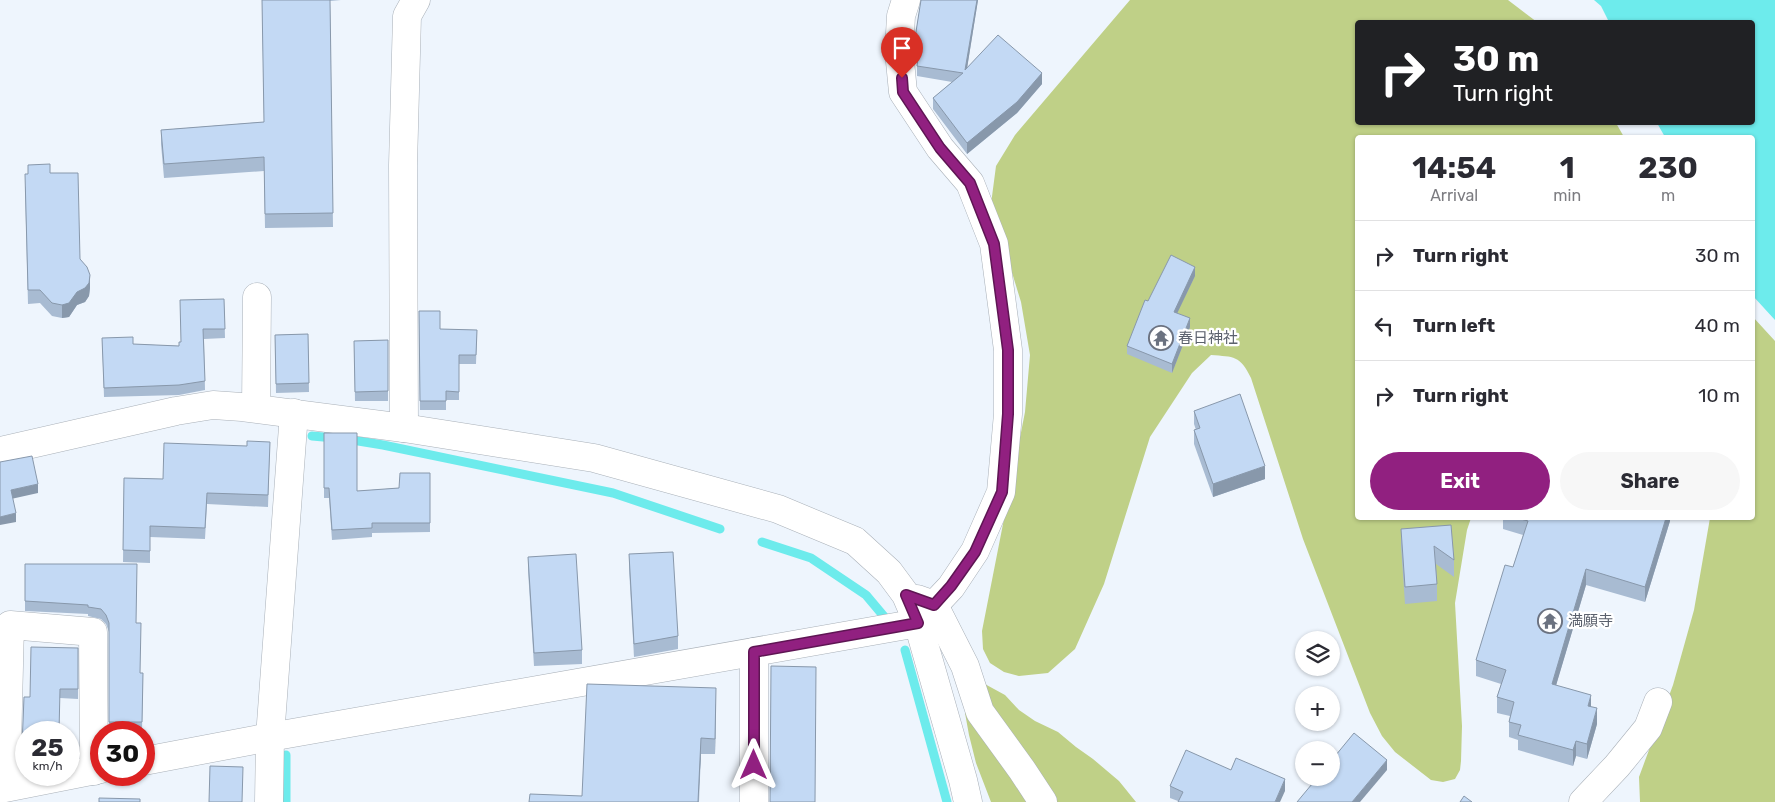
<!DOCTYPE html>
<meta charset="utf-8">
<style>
:root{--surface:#fff;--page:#f7f7f7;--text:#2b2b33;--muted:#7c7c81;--line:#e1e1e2;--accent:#912080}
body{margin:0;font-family:Rubik,"Noto Sans JP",sans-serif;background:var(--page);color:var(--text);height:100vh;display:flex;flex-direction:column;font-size:19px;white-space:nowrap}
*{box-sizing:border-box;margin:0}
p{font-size:16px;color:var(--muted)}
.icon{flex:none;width:28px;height:28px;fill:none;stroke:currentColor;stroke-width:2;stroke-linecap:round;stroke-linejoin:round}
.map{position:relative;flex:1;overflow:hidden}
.details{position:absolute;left:1355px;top:135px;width:400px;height:385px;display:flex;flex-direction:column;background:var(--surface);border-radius:5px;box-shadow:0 1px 4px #0004}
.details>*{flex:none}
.hud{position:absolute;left:1355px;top:20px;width:400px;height:105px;border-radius:5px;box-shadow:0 1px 4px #0004;background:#202124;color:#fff;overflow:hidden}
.tools{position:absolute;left:1295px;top:631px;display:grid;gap:10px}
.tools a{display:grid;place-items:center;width:45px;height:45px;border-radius:50%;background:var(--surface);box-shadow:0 1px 4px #0004;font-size:25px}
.speed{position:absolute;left:15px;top:721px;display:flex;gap:10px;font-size:25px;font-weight:700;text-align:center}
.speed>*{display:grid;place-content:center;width:65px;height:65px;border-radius:50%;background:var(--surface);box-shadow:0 1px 4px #0004;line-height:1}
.speed small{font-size:12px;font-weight:400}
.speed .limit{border:8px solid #d22;background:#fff;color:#111}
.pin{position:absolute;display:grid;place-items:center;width:42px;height:42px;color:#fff;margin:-51px -21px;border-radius:50% 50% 50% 0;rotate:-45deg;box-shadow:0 0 5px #0007}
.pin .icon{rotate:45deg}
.me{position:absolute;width:55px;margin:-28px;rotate:0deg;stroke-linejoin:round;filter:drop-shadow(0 0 4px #0008)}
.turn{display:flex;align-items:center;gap:18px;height:105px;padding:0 15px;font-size:22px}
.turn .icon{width:65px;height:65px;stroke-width:2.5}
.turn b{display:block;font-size:35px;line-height:42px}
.eta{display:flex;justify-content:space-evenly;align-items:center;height:85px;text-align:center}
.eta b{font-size:30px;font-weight:700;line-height:35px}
.action{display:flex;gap:10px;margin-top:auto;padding:10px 15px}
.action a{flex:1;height:58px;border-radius:30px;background:var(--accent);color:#fff;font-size:20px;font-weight:700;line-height:58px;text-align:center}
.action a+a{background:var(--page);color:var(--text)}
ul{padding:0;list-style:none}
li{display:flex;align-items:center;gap:15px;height:70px;padding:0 15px;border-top:1px solid var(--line)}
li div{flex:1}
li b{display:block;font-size:19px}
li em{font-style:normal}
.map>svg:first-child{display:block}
</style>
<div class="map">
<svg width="1775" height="802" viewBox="0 0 1775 802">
<rect width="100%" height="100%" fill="#eef5fd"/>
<g fill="#bfd087">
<path d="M1130,0H1508L1537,22H1358V122L1616,123L1624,137L1358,138V518H1471L1467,530L1455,603L1462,726L1461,761L1460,770L1455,779L1443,782L1431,780L1395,752L1382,736L1370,713L1303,539L1251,378C1240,355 1234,357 1211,355L1192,373L1150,437L1104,584L1075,649L1048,673L1019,676L1004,672L990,663L983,649L982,631L1025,412L1030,355L1021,302L991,204L996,166L1015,135Z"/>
<polygon points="1753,317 1775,341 1775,802 1640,802 1639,777 1673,685 1694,610 1710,518 1752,518"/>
<polygon points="983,683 1005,695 1019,710 1035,721 1058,732 1076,747 1093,759 1119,781 1136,802 991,802 976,763 969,735 965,713 966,691"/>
</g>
<polygon fill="#6debec" points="1594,0 1775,0 1775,320 1753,296 1752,138 1665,137 1657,123 1752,122 1752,22 1609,22 1601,6"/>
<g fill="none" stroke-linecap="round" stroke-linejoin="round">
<g stroke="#6debec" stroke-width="9">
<polyline points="312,436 346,439 383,445 613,493 720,529"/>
<polyline points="762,542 811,558 866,595 887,620 883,621"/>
<polyline points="905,650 947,802"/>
<polyline points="286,755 286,802"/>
</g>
<defs>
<g id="street">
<polyline points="906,0 901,16 899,51 903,92 940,148 970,183 994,244 1008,350 1008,414 1001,492 975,551 951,587 934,605"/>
<polyline points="256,408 257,297"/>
<polyline points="404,428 403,165 407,16 416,0"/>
<polyline points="0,451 176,411 213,405 242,407 404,428 594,458 778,509 855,541 889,572 906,595 918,623 963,780 968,802"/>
<polyline points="917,599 934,605 965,666 980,712 1022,770 1043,802"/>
<polyline points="144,761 270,737 918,623"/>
<polyline points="6,787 10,625 93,632 94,771"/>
<polyline points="0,789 101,769"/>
<polyline points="269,802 270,737 294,413"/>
<polyline points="754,802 754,652"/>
<polyline points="1583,802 1617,766 1648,728 1658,702"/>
</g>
</defs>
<use href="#street" stroke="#a9b0b8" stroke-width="29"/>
<use href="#street" stroke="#fff" stroke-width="28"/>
</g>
<g fill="#a8bbd2">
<polygon points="262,0 341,0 330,1 333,227 265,228 264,171 164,178 161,144 161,130 264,122"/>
<polygon points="921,0 978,0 967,68 1042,84 1017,113 967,154 933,109 933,98 952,82 917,76 917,66 919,53 915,52 915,38"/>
<polygon points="50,173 90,288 89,296 85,302 77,305 69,317 62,318 52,316 40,303 28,304 25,187"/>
<polygon points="1195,276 1177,313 1190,327 1172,373 1127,354 1127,346 1148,301"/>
<polygon points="224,299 225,338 204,339 205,390 179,395 104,397 102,338 133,344 179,346 181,342"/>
<polygon points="419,311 440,329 477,330 476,364 459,364 459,400 446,400 446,410 420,410"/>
<polygon points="308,334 309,392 276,393 275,335"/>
<polygon points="388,340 388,401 355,401 354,341"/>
<polygon points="1194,411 1265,479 1213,497 1194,444 1194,430 1196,430 1194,424"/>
<polygon points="324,433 357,491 399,488 430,473 430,532 372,533 372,537 332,540 329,498 324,498"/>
<polygon points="270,442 268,507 207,504 205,539 150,537 150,563 123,562 124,478 163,479 247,446"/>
<polygon points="1503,518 1670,518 1670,521 1645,602 1586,585 1556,685 1591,707 1597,724 1587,759 1576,756 1573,766 1518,750 1518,740 1509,737 1509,722 1510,716 1497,713 1497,697 1501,684 1476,676 1476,660 1513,567 1523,535 1503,529"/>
<polygon points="1451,525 1454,560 1454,577 1436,564 1437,584 1437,601 1405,604 1401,546 1401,529"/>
<polygon points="629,554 678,636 678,649 634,657 629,568"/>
<polygon points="528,557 582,650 582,664 534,666 528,570"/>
<polygon points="25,564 136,623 140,673 143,673 142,732 109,731 109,632 106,624 101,619 88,616 88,614 25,611"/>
<polygon points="78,648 78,699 60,698 26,732 26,755 22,755 24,697 30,697"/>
<polygon points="716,704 715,754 701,754 699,802 582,796"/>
<polygon points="1231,770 1285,791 1178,801 1170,798 1170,786"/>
</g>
<g fill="#8898ab">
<polygon points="977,0 978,0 965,81 965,70"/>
<polygon points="1042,73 1042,84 1017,113 967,154 967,143"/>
<polygon points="1195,267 1195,276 1174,320 1174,312"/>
<polygon points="90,275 90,288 89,296 85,302 77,305 69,317 62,318 62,305 77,292"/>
<polygon points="1190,318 1190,327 1172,373 1172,364"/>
<polygon points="1265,466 1265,479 1213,497 1213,484"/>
<polygon points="38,484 38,493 11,499 11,490"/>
<polygon points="16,513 16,522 0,525 0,517"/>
<polygon points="1666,518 1670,518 1670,521 1645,602 1645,587"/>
<polygon points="1586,569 1586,585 1552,699 1552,684"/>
<polygon points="716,688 716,704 715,754 715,739"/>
<polygon points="1591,695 1591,711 1588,706"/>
<polygon points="1597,708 1597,724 1587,759 1587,744"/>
<polygon points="701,738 701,754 698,802"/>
<polygon points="1576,741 1576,756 1573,766 1573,750"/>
<polygon points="1387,760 1387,770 1360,802 1352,802"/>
<polygon points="1285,779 1285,791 1280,802 1275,802"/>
</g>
<g fill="#c3d9f4" stroke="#8898ab">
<polygon points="262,0 330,0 333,213 265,214 264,157 164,164 161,130 264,122"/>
<polygon points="921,0 977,0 965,70 998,35 1042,73 1017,102 967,143 933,98 963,73 917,66 920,42 915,42 915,38"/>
<polygon points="50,164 50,173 78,173 80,259 87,267 90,275 89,283 85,288 77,292 69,303 62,305 52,303 40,290 28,290 25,174 28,174 28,165"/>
<polygon points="1171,255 1195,267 1174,312 1190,318 1172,364 1127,346 1145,300 1148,301"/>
<polygon points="224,299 225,329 203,329 205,381 179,385 104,388 102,338 133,337 133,344 179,346 179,342 181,342 180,300"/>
<polygon points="419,311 440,311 440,329 477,330 476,355 459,355 459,392 446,391 446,401 420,401"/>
<polygon points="308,334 309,383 276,384 275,335"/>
<polygon points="388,340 388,391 355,392 354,341"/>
<polygon points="1240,394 1265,466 1213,484 1194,430 1200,428 1194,411"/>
<polygon points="324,433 357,433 357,491 399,488 400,473 430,473 430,523 372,523 372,528 332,530 329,488 324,488"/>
<polygon points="247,441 270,442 268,495 207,493 205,528 150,526 150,551 123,550 124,478 163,479 164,443 247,446"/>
<polygon points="32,456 38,484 11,490 16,513 0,517 0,462"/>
<polygon points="1517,518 1666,518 1645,587 1586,569 1552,684 1591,695 1588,706 1597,708 1587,744 1576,741 1573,750 1518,735 1521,725 1509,722 1514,702 1497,697 1506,670 1476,660 1505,565 1513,567 1528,521"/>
<polygon points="1451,525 1454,560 1434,546 1437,584 1405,587 1401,529"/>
<polygon points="673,552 678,636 634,644 629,554"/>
<polygon points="576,554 582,650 534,653 528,557"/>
<polygon points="25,564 137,564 136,623 141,623 140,673 143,673 142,722 109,722 109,623 106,615 101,609 88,607 88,605 25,601"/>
<polygon points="31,647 78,648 78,689 60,689 59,732 26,732 26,746 22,746 24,697 30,697"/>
<polygon points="771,666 816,667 815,802 770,802"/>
<polygon points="587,684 716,688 715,739 701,738 698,802 529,802 530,794 582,796"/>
<polygon points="1354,733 1387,760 1352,802 1297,802 1317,778 1331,778 1331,761"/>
<polygon points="1186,750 1231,770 1236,758 1285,779 1275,802 1178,802 1183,792 1170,786"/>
<polygon points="210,766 243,767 242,802 209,802"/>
<polygon points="1464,796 1472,802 1460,802"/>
<polygon points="99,798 140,799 140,802 99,802"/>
</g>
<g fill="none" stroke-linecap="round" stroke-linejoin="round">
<defs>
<polyline id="route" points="754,765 754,652 918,623 906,595 934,605 951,586 975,552 1002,492 1008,414 1008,350 994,244 970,183 940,148 903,92 902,78"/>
</defs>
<use href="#route" stroke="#5e1553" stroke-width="12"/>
<use href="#route" stroke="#912080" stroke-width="9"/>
</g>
<defs>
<symbol id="temple-ring" viewBox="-11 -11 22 22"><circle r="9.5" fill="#fff" stroke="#6b7280" stroke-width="1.5"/><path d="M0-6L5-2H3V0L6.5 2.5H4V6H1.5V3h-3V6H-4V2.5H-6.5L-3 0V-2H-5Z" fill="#6b7280"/></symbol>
</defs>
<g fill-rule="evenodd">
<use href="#temple-ring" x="1147" y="324" width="28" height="28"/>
<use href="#temple-ring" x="1536" y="607" width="28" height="28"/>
</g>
<g text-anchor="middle" stroke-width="4.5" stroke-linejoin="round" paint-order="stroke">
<g font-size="15" fill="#5b616d" stroke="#fff" text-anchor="start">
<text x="1178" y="343">春日神社</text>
<text x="1568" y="626">満願寺</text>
</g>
</g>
</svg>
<div class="tools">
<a><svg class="icon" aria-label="layers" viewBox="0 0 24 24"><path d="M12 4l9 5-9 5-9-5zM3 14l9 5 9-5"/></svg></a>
<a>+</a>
<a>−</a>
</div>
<div class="speed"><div>25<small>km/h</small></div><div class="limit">30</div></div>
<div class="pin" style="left:902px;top:78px;background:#d93025"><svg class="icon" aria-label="arrive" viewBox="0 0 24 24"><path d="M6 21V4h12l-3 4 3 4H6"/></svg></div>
<svg class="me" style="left:754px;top:765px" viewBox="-20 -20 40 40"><path d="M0-17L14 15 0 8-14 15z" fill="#912080" stroke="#fff" stroke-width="4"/></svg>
<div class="hud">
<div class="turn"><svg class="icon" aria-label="right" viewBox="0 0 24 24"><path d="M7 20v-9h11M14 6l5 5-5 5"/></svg><div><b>30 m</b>Turn right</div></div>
</div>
<section class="details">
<div class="eta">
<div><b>14:54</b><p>Arrival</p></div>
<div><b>1</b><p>min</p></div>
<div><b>230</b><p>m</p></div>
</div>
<ul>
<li><svg class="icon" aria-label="right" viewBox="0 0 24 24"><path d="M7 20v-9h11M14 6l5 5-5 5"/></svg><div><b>Turn right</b></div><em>30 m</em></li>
<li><svg class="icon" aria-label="left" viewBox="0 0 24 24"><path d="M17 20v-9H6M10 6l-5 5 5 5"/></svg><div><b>Turn left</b></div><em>40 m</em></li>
<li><svg class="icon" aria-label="right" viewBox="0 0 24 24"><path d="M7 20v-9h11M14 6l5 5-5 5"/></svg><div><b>Turn right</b></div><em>10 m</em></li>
</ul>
<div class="action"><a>Exit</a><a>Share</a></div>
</section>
</div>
